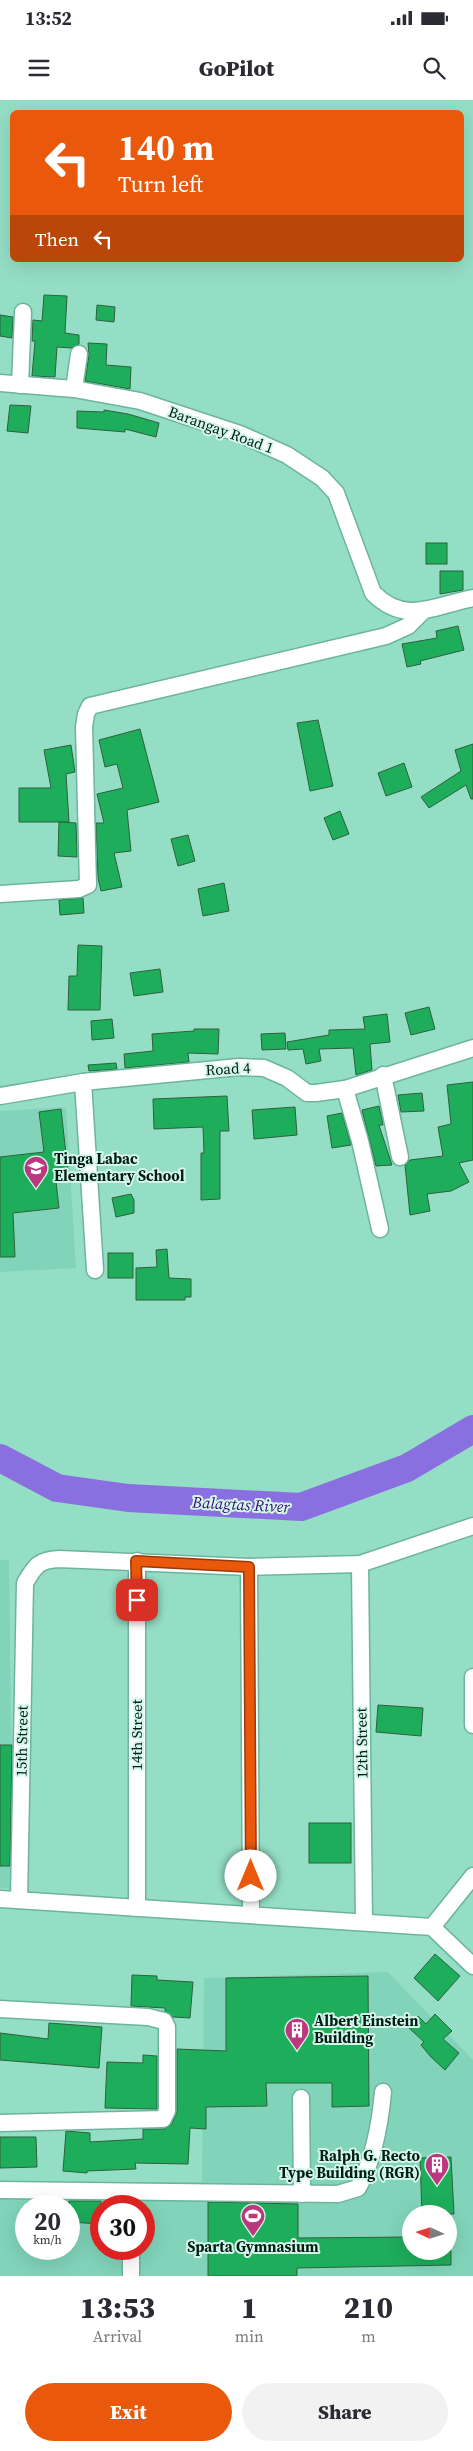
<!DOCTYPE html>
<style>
:root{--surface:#fff;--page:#f2f2f3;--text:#2b2b33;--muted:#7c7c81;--accent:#ea580c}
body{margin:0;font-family:"Source Serif 4",serif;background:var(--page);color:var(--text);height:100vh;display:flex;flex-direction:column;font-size:19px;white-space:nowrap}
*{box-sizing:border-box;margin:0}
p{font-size:16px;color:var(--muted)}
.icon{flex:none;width:28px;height:28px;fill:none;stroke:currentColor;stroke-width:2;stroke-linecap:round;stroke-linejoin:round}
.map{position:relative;height:2176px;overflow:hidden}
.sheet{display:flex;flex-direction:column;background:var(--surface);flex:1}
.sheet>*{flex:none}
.top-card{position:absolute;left:10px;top:10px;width:454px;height:152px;border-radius:8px;box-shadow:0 5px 20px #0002;background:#ea580c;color:#fff;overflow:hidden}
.needle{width:32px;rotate:274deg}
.tools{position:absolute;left:402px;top:2105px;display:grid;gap:10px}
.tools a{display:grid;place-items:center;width:55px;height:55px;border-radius:50%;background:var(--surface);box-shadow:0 5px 20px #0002;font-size:25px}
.speed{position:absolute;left:15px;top:2095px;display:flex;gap:10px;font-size:25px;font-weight:700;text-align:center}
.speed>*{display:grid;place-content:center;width:65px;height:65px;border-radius:50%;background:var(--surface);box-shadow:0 5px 20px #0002;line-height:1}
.speed small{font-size:12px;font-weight:400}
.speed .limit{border:8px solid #d22;background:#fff;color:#111}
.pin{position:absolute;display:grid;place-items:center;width:42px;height:42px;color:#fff;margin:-21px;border-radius:10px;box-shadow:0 2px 8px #0006}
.me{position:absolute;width:55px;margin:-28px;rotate:0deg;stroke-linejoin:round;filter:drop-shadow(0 0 4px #0008)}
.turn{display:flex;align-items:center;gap:18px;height:105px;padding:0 25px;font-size:22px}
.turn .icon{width:65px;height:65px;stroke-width:2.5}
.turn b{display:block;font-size:35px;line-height:42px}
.then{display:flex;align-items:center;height:48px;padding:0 25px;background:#0003;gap:10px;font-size:19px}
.eta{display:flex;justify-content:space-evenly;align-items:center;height:85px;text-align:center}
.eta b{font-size:30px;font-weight:800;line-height:35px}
.cta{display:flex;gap:10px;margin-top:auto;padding:10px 25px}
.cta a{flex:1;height:58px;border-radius:30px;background:var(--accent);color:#fff;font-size:20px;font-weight:800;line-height:58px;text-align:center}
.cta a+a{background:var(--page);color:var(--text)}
.status{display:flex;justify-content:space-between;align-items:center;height:35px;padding:0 25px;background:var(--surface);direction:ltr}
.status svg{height:14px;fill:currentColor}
header{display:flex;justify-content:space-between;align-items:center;height:65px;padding:0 25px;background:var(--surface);font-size:22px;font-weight:800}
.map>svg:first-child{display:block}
</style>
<div class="status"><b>13:52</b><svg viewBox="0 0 49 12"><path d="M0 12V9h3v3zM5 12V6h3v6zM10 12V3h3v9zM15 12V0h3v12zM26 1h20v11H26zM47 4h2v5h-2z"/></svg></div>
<header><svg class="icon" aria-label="menu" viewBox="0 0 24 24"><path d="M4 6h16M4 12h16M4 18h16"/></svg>GoPilot<svg class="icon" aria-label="search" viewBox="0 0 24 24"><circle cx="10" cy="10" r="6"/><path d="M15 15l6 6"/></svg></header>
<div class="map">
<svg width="473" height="2176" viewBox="0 0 473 2176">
<rect width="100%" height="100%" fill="#95dec6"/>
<g fill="#81d4ba" fill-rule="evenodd">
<polygon points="66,1007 76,1168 0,1172 0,1011"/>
<polygon points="0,1460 9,1460 13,1789 0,1788"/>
<path d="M388,1872L473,1960V2176H0V2082H202L204,1878ZM26,2106H69V2149H26ZM101,2106H144V2149H101ZM411,2114H449V2151H411Z"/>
</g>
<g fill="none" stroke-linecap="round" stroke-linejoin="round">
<polyline stroke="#8a6fe0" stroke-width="28" points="0,1358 57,1388 128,1398 301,1407 407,1368 473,1329"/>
</g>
<g fill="#1ead5b" stroke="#2e603d">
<polygon points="44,195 67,196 65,233 79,235 79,244 71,248 57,247 55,277 32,276 35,241 32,241 33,220 42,221"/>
<polygon points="97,205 115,207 114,222 96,220"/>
<polygon points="0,215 13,217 12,238 0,236"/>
<polygon points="88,243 107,244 106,265 131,267 130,289 85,281 89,255"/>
<polygon points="10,305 31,306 28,333 7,331"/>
<polygon points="104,310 128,314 159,323 156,337 125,329 125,332 77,328 77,311 104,312"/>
<rect x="426" y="443" width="21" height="21"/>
<polygon points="440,471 463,471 463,490 440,494"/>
<polygon points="458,526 464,550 420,561 421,564 407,567 402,544 437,538 436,531"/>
<polygon points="318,620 333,686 310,691 297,623"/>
<polygon points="140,629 159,702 127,710 131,751 114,753 122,787 101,791 98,778 96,723 104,723 97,694 123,688 117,664 105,667 99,640"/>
<polygon points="473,644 473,699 471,699 466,685 429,708 421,697 461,671 455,650"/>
<polygon points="71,645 75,672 66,674 69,722 19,722 19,688 51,688 44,650"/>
<polygon points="404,663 412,687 386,696 378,673"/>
<polygon points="340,711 349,734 333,740 324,718"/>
<polygon points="59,722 76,723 77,757 58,756"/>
<polygon points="188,735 195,761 178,766 171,739"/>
<polygon points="224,783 229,811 203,816 198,789"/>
<polygon points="83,798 84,813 60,815 59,800"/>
<polygon points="78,845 102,846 100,910 68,910 69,876 77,876"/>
<polygon points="160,869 163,892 134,896 130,873"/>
<polygon points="429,907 435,929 411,935 405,913"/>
<polygon points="387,914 390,942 370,944 372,970 356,975 353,948 319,949 321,961 306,964 303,949 288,950 287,942 329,935 329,930 365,929 363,917"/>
<polygon points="112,919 114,938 92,940 91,921"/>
<polygon points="194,929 219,929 218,954 188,953 189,962 125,968 124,954 153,951 152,934 194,931"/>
<polygon points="285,933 286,949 262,950 261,934"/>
<polygon points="116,963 117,969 89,971 88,965"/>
<polygon points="473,982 473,1060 459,1063 469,1082 451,1091 427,1094 430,1111 410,1115 405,1065 410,1060 443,1056 438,1027 451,1024 447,985"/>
<polygon points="422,993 424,1011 401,1012 398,995"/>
<polygon points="227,996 229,1031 220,1031 220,1099 201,1100 201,1053 204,1053 203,1027 154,1029 153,999"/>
<polygon points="379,1006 383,1025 379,1025 392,1065 376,1066 362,1010"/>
<polygon points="295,1007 297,1035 254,1039 252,1010"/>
<polygon points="61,1009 69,1081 56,1082 59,1108 13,1113 15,1157 0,1157 0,1057 44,1052 39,1012"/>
<polygon points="342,1013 351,1045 332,1048 327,1016"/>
<polygon points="131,1094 134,1100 134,1113 116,1117 112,1098"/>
<polygon points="167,1149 169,1178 191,1179 191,1197 185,1197 185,1200 136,1200 136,1168 157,1167 156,1150"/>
<rect x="108" y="1153" width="25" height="25"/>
<polygon points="378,1605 423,1608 421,1636 376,1632"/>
<polygon points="0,1645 12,1645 10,1766 0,1766"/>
<rect x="309" y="1723" width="42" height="40"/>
<polygon points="435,1854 460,1876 438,1901 414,1878"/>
<polygon points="132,1875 157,1876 157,1880 193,1882 190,1918 173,1917 165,1911 165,1908 131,1906"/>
<polygon points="368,1876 369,2006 332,2007 332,1983 266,1983 267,2006 206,2007 206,2029 190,2028 188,2064 135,2063 136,2069 87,2071 87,2073 63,2071 66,2031 90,2033 90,2042 143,2039 143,2029 164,2029 172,2024 177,2011 177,1949 226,1951 226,1878"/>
<polygon points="435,1914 452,1931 443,1939 459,1953 445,1970 431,1957 421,1945 424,1942 407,1926 418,1916 426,1924"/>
<polygon points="49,1923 102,1927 99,1968 0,1960 0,1933 48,1939"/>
<polygon points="143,1955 157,1956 157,2009 105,2008 107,1962 143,1963"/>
<polygon points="0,2037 36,2037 37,2067 0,2068"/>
<polygon points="451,2057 454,2114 422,2114 420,2058"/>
<polygon points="69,2101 101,2101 101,2124 69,2122"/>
<polygon points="208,2102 298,2104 298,2138 411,2137 411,2151 451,2151 451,2165 297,2168 297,2176 208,2176"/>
</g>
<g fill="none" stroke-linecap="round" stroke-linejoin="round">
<defs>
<g id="minor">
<path d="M0,283L74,289L140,301L240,334L287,355L322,378L336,393L373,493C406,526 435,505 473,498"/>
<polyline points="20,285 23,212"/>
<polyline points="74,289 79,254"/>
<polyline points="0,794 79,789 88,785 84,627 86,614 90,606 386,536 408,526 423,511"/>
<polyline points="383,975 400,1057"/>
<polyline points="83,982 95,1170"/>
<polyline points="345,989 360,1041 380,1129"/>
<polyline points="0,996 83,982 239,967 264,968 287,978 307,993 316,993 345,989 473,948"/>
<polyline points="137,1461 137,1808"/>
<polyline points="360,1464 364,1822"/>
<polyline points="249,1467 251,1815"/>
<polyline points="473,1577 473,1625"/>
<polyline points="0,1799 432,1827 473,1866"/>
<path d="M19,1800L25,1483C35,1466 38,1460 59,1459L249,1467L360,1464L473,1426"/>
<polyline points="432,1827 473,1776"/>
<polyline points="0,1909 148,1917 164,1921 167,1927 167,2011 163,2019 0,2023"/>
<polyline points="301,1998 302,2094"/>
<path d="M0,2090L338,2094L358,2088C374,2059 380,2025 383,1992"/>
<polyline points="131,2149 131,2176"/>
</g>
</defs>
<use href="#minor" stroke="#6cb49d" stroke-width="19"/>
<use href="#minor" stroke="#fff" stroke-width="16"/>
</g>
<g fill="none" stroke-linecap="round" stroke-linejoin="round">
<defs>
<polyline id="route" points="137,1500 136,1461 249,1467 251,1776"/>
</defs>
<use href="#route" stroke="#983908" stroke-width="12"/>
<use href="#route" stroke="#ea580c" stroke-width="9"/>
</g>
<defs>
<symbol id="school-pin" viewBox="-11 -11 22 30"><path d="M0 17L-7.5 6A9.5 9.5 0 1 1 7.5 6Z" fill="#bb387e" stroke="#d4f7ea"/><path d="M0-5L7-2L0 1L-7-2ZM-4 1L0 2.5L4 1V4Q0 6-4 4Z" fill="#fff"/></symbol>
<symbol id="building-pin" viewBox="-11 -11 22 30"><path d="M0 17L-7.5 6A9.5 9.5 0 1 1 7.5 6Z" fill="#bb387e" stroke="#d4f7ea"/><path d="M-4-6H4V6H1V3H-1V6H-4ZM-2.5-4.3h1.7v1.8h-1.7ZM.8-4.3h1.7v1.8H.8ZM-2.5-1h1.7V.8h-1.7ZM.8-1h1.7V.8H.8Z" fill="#fff"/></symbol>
<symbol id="stadium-pin" viewBox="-11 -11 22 30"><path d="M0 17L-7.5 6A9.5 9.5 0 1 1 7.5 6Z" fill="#bb387e" stroke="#d4f7ea"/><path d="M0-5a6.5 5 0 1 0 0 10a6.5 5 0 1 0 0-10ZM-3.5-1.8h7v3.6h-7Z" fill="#fff"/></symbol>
</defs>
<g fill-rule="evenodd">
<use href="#school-pin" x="22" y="1054" width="28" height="38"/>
<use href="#building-pin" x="283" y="1916" width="28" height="38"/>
<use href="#building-pin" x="423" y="2051" width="28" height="38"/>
<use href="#stadium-pin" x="239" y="2102" width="28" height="38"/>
</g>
<g text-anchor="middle" stroke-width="4" stroke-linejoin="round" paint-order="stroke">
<g font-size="15" fill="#001e16" stroke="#d4f7ea">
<text transform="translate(221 330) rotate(20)" y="5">Barangay Road 1</text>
<text transform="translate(228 969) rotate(-3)" y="5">Road 4</text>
<text transform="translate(137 1635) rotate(-90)" y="5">14th Street</text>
<text transform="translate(22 1641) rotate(-89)" y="5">15th Street</text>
<text transform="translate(362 1643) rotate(-91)" y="5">12th Street</text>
</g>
<g font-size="15" font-weight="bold" fill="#001e16" stroke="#d4f7ea" text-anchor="start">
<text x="54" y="1064">Tinga Labac<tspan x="54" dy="17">Elementary School</tspan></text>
<text x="314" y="1926">Albert Einstein<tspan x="314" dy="17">Building</tspan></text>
<text x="420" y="2061" text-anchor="end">Ralph G. Recto<tspan x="420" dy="17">Type Building (RGR)</tspan></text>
<text x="253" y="2152" text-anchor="middle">Sparta Gymnasium</text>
</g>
<g font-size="16" font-style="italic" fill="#360c75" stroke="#d4f7ea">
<text transform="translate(241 1404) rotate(3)" y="6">Balagtas River</text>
</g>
</g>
</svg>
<div class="tools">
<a><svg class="needle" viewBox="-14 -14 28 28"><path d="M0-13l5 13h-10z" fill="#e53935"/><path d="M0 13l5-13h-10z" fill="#7c7c81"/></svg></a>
</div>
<div class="speed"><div>20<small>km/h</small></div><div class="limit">30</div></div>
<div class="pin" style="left:137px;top:1500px;background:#d93025"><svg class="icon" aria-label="arrive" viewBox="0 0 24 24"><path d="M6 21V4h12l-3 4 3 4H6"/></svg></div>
<svg class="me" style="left:251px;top:1776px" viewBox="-20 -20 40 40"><circle r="19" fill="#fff"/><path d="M0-13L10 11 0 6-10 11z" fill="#ea580c"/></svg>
<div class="top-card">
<div class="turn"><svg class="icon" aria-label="left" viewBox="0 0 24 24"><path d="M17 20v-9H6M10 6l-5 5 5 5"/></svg><div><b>140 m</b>Turn left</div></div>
<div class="then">Then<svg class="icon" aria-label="left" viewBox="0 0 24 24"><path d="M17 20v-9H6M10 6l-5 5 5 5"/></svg></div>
</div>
</div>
<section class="sheet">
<div class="eta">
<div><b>13:53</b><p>Arrival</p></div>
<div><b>1</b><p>min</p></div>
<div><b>210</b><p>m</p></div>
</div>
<div class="cta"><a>Exit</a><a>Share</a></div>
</section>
